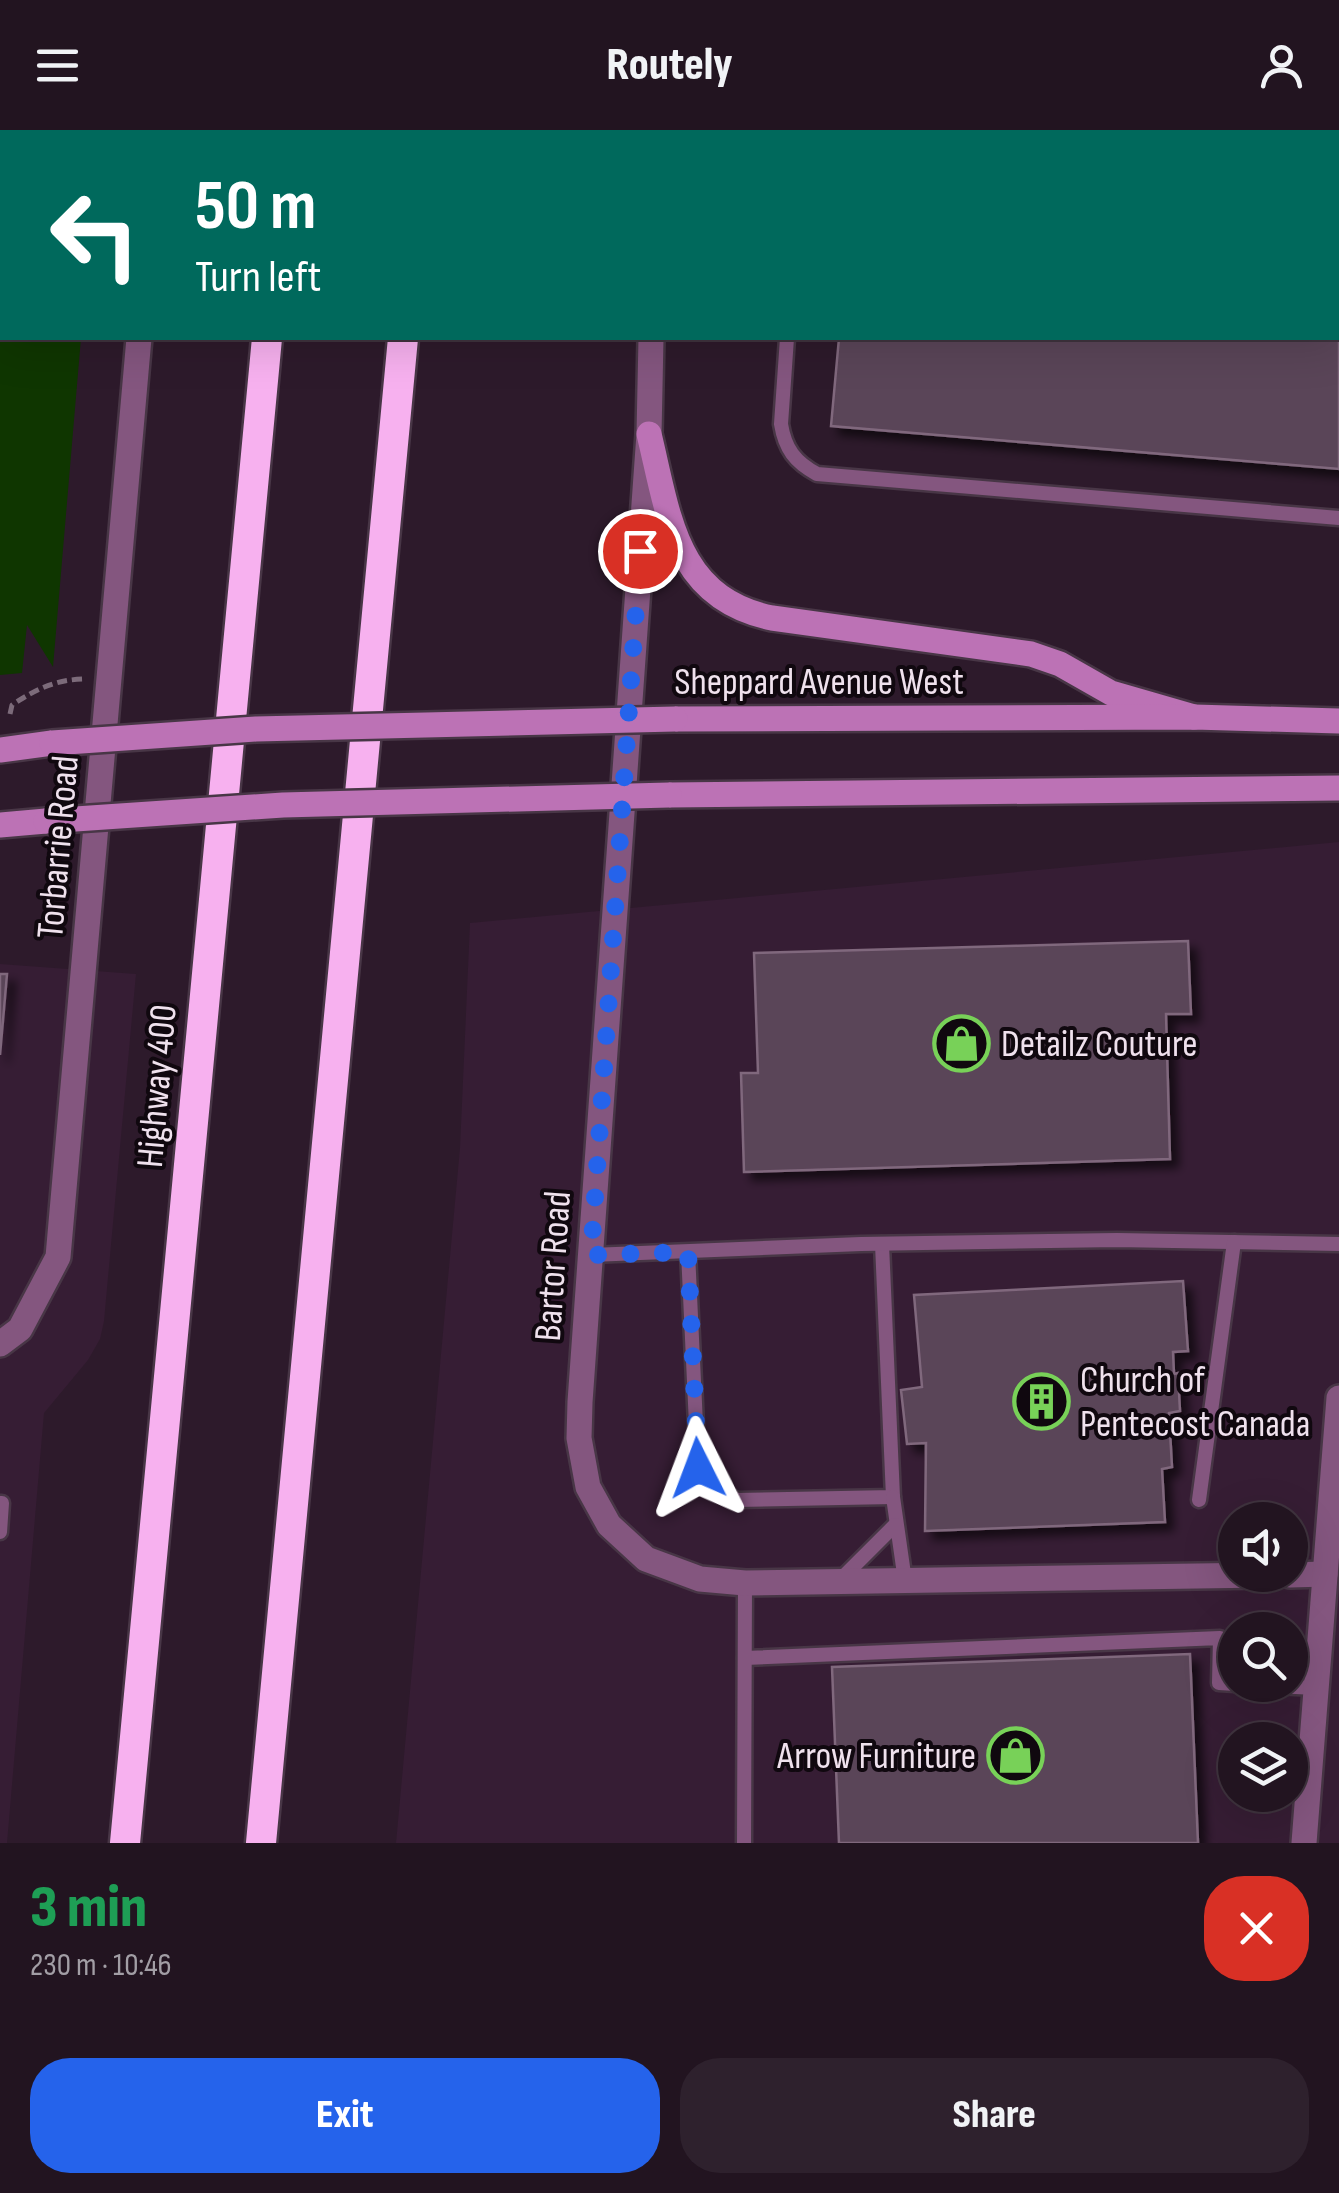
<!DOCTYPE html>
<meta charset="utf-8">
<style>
:root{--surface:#221420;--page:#2e212d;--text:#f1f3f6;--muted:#a29ea5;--line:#3f333e;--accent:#2563eb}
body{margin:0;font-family:"Sofia Sans Condensed",sans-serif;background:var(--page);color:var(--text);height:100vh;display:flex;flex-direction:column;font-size:38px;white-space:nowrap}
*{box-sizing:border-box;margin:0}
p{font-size:32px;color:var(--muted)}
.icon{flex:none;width:55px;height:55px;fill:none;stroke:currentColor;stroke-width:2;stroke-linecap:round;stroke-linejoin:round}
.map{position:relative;height:1713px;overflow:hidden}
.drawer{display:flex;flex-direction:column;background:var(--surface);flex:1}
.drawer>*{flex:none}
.guide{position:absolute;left:0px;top:0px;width:1340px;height:210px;box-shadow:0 10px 40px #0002,0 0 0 2px var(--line);background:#00695c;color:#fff;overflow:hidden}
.buttons{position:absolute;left:1218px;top:1372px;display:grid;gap:20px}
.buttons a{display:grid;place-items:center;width:90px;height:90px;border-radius:50%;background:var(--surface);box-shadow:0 10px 40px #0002,0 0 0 2px var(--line);font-size:50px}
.pin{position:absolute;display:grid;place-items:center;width:85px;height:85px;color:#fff;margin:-42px;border:5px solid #fff;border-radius:50%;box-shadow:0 2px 10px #0007}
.me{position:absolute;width:110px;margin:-55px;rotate:357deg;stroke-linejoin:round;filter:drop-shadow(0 0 8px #0008)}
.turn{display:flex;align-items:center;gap:35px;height:210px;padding:0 30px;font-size:45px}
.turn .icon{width:130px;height:130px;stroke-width:2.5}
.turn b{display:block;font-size:70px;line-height:85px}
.round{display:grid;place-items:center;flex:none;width:105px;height:105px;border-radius:40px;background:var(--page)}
.head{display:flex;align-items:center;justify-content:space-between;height:170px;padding:0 30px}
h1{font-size:60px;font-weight:800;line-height:75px;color:#1e9e55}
.action{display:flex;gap:20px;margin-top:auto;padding:20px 30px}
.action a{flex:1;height:115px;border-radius:40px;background:var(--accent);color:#fff;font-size:40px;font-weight:800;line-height:115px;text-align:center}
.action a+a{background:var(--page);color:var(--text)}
header{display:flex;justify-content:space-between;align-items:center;height:130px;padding:0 30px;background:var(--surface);font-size:45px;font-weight:800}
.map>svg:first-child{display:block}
</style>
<header><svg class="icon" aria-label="menu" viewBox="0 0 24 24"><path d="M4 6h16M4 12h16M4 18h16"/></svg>Routely<svg class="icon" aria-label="person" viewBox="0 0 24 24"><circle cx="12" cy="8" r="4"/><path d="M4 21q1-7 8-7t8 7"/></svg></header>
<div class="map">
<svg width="1339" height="1713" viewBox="0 0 1339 1713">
<defs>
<filter id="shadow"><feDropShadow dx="8" dy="8" stdDeviation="5" flood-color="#0009"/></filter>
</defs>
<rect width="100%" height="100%" fill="#2d1a2b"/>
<g fill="#361d34" fill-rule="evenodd">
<path d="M1339,712V1713H396L460,1018L470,793ZM1235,1390H1290V1445H1235ZM1235,1500H1290V1555H1235ZM1235,1610H1290V1665H1235Z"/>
<polygon points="0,834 136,844 104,1191 100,1209 88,1230 44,1283 7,1713 0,1713"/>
</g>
<polygon fill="#0f3600" points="0,0 100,0 99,2 2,2 2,208 81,208 53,537 27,495 22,543 0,545"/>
<g fill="#5a4458" stroke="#80687d" stroke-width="2.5" filter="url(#shadow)">
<polygon points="858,0 1339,0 1339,339 831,296 839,208 1338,208 1338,2 858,2"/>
<polygon points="1188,811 1191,884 1166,884 1170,1029 744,1042 741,943 758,943 754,823"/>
<polygon points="0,844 7,844 0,925"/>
<polygon points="1183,1151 1188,1221 1173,1222 1174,1244 1178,1243 1180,1281 1169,1283 1172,1337 1162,1339 1165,1392 925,1401 926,1313 907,1314 901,1260 922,1257 914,1165"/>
<polygon points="1190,1524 1198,1713 839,1713 832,1537"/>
</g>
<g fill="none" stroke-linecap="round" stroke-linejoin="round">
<defs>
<g id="service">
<polyline points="803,2 804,0"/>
<path d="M787,208L781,294C785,319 795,332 817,344L1339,388"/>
<polyline points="688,1122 698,1338 711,1356 737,1370 893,1367 882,1114"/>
<polyline points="591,1125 861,1114 1117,1110 1339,1114"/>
<polyline points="893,1367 905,1451"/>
<polyline points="1199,1370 1234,1112"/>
<polyline points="0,1373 2,1373 0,1402"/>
<polyline points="839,1451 895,1395"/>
<polyline points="745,1528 1220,1508 1219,1553 1235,1554"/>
<polyline points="1258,1555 1316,1558"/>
<polyline points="744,1713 745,1453"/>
</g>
<g id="minor">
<polyline points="157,2 158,0"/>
<polyline points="0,1214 20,1199 58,1127 139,208"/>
</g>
<g id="tertiary">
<polyline points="652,0 652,2"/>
<polyline points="651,208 649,304 580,1272 579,1308 588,1357 609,1395 646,1429 700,1449 745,1453 1263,1445"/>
<polyline points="1290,1445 1325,1444"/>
<polyline points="1304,1713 1339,1268"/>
</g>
<g id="secondary">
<path d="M649,304C669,386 675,468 772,488L1031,524L1060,534L1111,563L1194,587"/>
<polyline points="675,589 1194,587 1339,591"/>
<polyline points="0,620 52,613"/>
<polyline points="669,665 1339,658"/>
<polyline points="0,695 46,691"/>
</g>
<g id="motorway">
<polyline points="286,2 287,0"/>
<polyline points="422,2 423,0"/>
<polyline points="125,1713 267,208"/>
<polyline points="261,1713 403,208"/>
</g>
</defs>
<use href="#service" stroke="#483646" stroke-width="19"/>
<use href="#minor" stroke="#483646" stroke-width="30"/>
<use href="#tertiary" stroke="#483646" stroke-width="30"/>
<use href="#secondary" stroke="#483646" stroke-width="30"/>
<use href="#motorway" stroke="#483646" stroke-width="35"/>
<g stroke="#7c6b7a" stroke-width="5" stroke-dasharray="10 5" stroke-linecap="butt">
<polyline points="0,105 2,105"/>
<polyline points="0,156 2,155"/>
<path d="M10,584L12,575C36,559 55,550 83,549"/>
</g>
<use href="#service" stroke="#84567f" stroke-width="14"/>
<use href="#minor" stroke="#84567f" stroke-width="25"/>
<use href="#tertiary" stroke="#84567f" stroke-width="25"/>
<use href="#secondary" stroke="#bc72b5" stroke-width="25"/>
<use href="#motorway" stroke="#f7b1ef" stroke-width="30"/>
<defs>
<g id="secondary-bridge">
<polyline points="52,613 256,599 675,589"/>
<polyline points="46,691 283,675 669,665"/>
</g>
</defs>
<use href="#secondary-bridge" stroke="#483646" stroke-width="30" stroke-linecap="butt"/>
<use href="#secondary-bridge" stroke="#bc72b5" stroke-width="25"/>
</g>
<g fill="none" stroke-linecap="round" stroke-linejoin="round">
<polyline stroke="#2563eb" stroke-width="18" stroke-dasharray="0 32.4" points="640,421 591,1125 688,1122 698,1338"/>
</g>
<defs>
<symbol id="shop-ring" viewBox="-11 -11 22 22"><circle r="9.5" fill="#10080f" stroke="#78d158" stroke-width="1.5"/><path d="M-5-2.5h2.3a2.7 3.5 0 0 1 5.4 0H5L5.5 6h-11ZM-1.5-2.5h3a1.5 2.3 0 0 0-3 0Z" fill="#78d158"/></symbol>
<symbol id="building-ring" viewBox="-11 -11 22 22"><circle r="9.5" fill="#10080f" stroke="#78d158" stroke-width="1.5"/><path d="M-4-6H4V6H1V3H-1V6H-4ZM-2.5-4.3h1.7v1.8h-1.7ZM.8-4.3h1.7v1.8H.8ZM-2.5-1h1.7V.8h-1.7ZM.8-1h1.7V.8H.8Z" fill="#78d158"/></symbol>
</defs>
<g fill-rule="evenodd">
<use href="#shop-ring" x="930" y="882" width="63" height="63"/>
<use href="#building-ring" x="1010" y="1240" width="63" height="63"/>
<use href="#shop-ring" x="984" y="1594" width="63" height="63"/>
</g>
<g text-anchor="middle" stroke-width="8" stroke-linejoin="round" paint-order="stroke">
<g font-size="38" fill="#efe1ed" stroke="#10080f">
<text x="819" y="564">Sheppard Avenue West</text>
<text transform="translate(57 717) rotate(-85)" y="13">Torbarrie Road</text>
<text transform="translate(156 956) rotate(-85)" y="13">Highway 400</text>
<text transform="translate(552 1136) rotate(-86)" y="13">Bartor Road</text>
</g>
<g font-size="38" fill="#efe1ed" stroke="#10080f" text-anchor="start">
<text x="1001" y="926">Detailz Couture</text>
<text x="1080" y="1262">Church of<tspan x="1080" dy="44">Pentecost Canada</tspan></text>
<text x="976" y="1638" text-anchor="end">Arrow Furniture</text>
</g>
</g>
</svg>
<div class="buttons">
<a><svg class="icon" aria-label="sound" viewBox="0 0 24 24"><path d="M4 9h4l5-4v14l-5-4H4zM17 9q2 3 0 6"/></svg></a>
<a><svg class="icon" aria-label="search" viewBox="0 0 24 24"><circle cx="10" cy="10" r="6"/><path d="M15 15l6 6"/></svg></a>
<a><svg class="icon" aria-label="layers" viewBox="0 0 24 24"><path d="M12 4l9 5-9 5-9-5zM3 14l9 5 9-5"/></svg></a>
</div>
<div class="pin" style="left:640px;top:421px;background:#d93025"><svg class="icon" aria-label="arrive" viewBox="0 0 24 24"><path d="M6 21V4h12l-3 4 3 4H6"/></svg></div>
<svg class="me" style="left:698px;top:1338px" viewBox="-20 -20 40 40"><path d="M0-17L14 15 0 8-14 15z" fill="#2563eb" stroke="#fff" stroke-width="4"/></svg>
<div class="guide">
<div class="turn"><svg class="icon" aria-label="left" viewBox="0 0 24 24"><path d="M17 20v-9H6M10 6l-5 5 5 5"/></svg><div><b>50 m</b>Turn left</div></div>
</div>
</div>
<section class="drawer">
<div class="head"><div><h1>3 min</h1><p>230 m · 10:46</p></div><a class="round" style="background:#d93025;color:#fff"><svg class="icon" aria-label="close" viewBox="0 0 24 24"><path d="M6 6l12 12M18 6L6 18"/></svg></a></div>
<div class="action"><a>Exit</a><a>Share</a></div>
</section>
